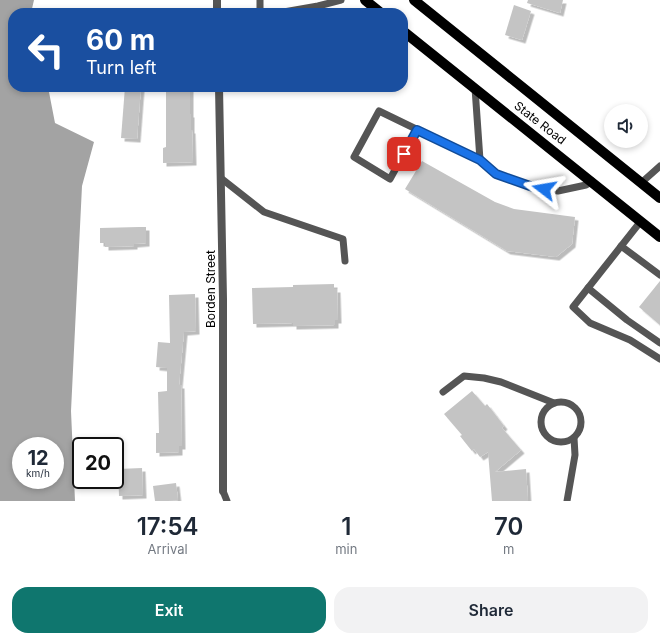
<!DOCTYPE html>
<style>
:root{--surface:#fff;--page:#f2f2f3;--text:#1f2937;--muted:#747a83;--accent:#0f766e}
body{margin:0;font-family:Inter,sans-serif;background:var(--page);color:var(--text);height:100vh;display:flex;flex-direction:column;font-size:15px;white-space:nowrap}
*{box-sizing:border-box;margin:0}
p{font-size:13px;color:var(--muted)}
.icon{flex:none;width:22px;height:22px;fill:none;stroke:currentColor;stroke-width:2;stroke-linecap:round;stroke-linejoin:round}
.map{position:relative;height:501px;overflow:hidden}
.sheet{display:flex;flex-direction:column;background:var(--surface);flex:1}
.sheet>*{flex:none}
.top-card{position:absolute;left:8px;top:8px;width:400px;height:84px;border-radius:16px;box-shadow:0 2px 6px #0003;background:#1a4fa0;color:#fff;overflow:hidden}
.buttons{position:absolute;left:604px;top:104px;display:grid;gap:8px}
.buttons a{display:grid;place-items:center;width:44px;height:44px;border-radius:50%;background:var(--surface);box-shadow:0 2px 6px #0003;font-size:20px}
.speed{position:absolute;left:12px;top:437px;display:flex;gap:8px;font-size:20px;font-weight:700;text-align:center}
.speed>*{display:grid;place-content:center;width:52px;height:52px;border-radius:50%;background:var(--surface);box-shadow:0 2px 6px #0003;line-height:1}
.speed small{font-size:10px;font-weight:400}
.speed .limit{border:2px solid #111;border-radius:6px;background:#fff;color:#111}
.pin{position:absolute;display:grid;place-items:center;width:34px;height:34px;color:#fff;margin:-17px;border-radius:8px;box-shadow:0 2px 6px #0006}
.me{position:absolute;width:44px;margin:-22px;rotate:284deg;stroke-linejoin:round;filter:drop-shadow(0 0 3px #0008)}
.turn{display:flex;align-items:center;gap:14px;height:84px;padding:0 12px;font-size:18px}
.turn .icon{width:52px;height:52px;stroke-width:2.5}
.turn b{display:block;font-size:28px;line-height:34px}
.eta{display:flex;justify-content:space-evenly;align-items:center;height:68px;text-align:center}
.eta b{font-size:24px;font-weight:600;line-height:28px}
.button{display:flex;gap:8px;margin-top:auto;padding:8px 12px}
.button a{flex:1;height:46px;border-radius:16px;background:var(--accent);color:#fff;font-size:16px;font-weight:600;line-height:46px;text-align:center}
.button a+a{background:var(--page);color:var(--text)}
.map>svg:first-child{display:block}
</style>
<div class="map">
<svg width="660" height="501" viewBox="0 0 660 501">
<defs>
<filter id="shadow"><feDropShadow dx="3.5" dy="3.5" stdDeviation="0" flood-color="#0004"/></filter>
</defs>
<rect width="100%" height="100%" fill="#fff"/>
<path fill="#a3a3a3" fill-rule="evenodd" d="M0,0H34L31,13H13V87H48L55,123L94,142L82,186L71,411L75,501H0ZM21,446H55V480H21Z"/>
<g fill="#c4c4c4" filter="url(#shadow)">
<polygon points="528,0 563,0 560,13 527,3"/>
<polygon points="514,5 531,11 522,40 505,35"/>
<polygon points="125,87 141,87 137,139 121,138"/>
<polygon points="166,87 190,87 190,114 191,114 191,130 192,130 193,162 163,163 163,148 166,147"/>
<polygon points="422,161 495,202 514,209 575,217 572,244 556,257 507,251 405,189"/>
<polygon points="139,227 146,227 146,243 134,244 134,246 105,247 105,243 100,243 100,228"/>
<polygon points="660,281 660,325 639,307"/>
<polygon points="334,284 334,289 337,289 338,320 335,320 335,325 293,326 293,323 253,324 252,288 293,287 293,285"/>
<polygon points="195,294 196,331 184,332 179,385 181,385 182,446 179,446 179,452 156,453 156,433 159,433 158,392 167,391 167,368 156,367 158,342 170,343 169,295"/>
<polygon points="472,391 485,406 487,404 504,426 502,428 521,450 495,472 526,469 528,501 492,501 488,452 480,457 474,449 472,451 460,436 462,435 444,414"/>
<polygon points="142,468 143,495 119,496 118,469"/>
<polygon points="176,483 178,500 168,501 155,501 153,486"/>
</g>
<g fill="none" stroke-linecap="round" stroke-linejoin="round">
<g stroke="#555" stroke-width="7">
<polyline points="260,13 260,0"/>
<polyline points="278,13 318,6 341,0"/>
<polyline points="475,88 480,160"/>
<polyline points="417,130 390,179 354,157 379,111 480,160 496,174 530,186 558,191 586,185 592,181"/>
<polyline points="222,179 264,212 343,239 345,261"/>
<polyline points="641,183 660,166"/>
<polyline points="641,221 573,307 590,323 630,340 660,359"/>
<polyline points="621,246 660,275"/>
<polyline points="588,288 627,320 660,343"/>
<polyline points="443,392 464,376 484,378 501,382 554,403"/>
<circle cx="561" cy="422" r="20"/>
<polyline points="223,491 227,501"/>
<polyline points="567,501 575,455 574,438"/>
</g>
<g stroke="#555" stroke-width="8">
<polyline points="217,0 217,13"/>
<polyline points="219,87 223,299 223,491"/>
</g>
<g stroke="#000" stroke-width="10">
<polyline points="365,0 381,13"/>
<polyline points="414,0 660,198"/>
<polyline points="403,31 660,237"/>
</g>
</g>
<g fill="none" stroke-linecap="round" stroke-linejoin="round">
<defs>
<polyline id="route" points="404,154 417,130 480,160 496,174 530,186 544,189"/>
</defs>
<use href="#route" stroke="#114b97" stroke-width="10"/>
<use href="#route" stroke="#1a73e8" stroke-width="7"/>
</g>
<g text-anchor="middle" stroke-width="3" stroke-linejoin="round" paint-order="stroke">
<g font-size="12" fill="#000" stroke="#fff">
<text transform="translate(540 123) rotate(38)" y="4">State Road</text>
<text transform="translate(211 289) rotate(-90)" y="4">Borden Street</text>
</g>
</g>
</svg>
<div class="buttons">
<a><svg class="icon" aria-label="sound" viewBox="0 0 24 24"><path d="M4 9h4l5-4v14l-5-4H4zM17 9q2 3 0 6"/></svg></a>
</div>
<div class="speed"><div>12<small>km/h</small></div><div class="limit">20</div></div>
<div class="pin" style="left:404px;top:154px;background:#d93025"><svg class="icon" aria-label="arrive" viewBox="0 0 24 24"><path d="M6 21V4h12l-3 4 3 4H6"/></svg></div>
<svg class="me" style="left:544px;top:189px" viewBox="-20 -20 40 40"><path d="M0-17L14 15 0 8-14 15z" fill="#1a73e8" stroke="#fff" stroke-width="4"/></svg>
<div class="top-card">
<div class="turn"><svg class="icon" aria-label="left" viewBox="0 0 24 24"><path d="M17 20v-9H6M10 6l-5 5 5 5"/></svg><div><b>60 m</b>Turn left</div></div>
</div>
</div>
<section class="sheet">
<div class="eta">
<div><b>17:54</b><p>Arrival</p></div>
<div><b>1</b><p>min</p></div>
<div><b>70</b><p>m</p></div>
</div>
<div class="button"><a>Exit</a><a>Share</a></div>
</section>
